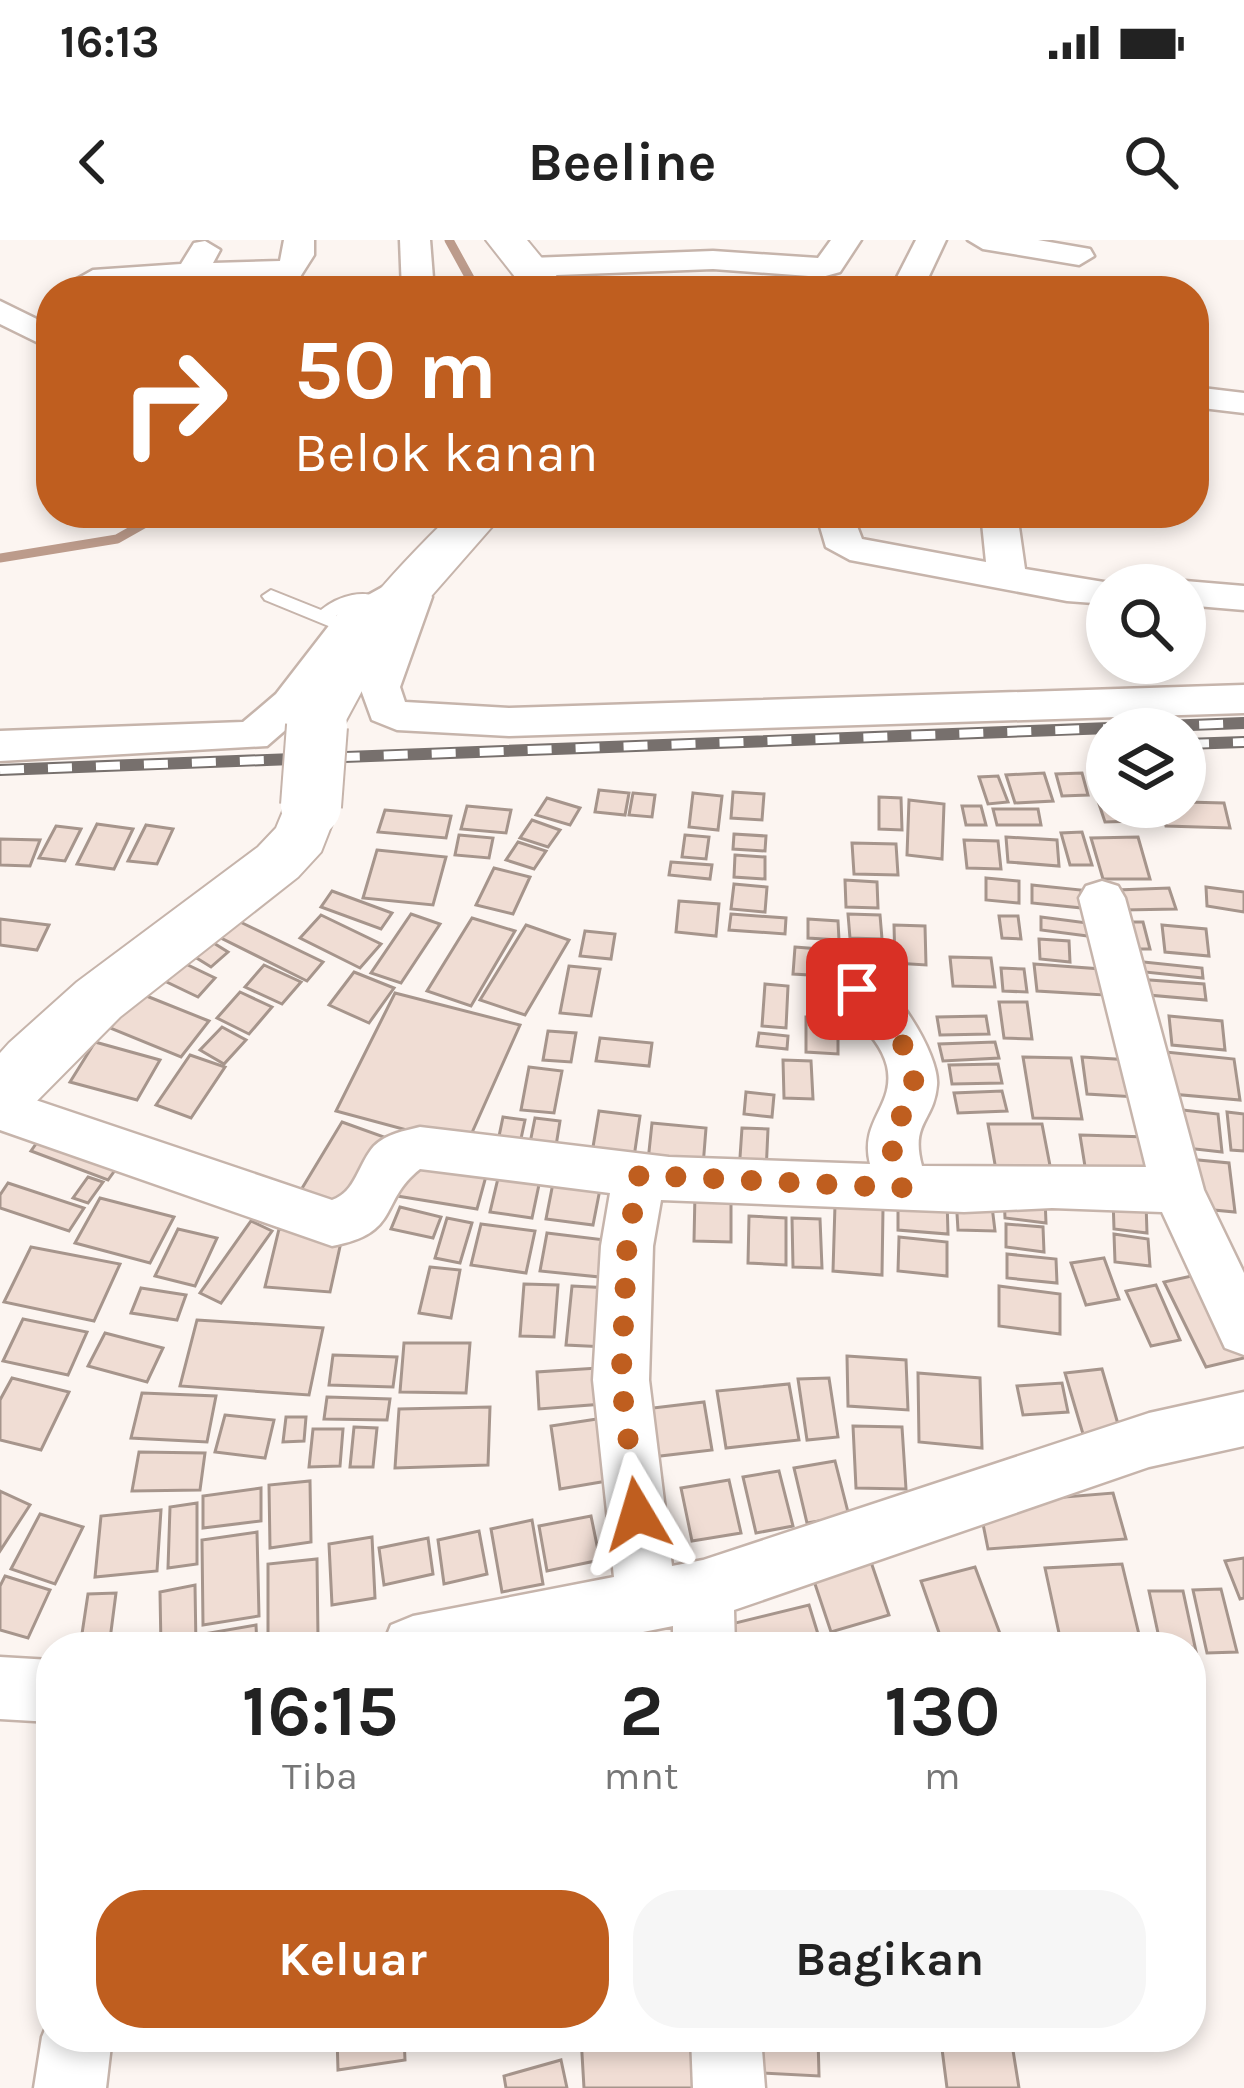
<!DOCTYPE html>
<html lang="id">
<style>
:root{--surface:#fff;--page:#f6f6f6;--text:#222;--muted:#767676;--accent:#bf5e1f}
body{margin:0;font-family:Karla,sans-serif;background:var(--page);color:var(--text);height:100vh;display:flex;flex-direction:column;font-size:45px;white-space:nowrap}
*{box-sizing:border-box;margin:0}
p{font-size:39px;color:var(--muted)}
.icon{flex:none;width:66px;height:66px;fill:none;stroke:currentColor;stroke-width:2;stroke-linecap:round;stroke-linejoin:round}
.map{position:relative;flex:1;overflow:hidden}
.side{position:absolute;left:36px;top:1392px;width:1170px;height:420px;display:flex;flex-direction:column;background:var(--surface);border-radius:48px;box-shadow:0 6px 18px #0003}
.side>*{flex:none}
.guide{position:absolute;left:36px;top:36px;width:1173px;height:252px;border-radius:48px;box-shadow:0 6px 18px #0003;background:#bf5e1f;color:#fff;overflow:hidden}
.tools{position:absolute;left:1086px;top:324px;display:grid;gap:24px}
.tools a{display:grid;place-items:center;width:120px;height:120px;border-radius:50%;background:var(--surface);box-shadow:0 6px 18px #0003;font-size:60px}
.pin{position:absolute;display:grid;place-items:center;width:102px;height:102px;color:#fff;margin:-51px;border-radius:24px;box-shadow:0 6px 18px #0006}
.me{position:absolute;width:132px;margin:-66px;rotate:353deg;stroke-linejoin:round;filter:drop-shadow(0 0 9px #0008)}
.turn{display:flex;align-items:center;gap:42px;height:252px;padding:0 60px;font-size:54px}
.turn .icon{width:156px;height:156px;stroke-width:2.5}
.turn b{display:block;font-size:84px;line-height:102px}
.eta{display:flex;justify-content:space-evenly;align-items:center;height:204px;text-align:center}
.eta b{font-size:72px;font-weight:700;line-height:84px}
.action{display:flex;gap:24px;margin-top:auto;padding:24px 60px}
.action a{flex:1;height:138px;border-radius:48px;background:var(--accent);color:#fff;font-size:48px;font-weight:700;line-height:138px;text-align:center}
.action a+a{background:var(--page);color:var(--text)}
.status{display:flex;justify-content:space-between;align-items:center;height:84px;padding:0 60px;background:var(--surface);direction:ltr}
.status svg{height:33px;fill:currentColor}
header{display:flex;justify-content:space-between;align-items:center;height:156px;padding:0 60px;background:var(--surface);font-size:54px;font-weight:700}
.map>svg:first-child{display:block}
</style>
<div class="status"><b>16:13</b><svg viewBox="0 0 49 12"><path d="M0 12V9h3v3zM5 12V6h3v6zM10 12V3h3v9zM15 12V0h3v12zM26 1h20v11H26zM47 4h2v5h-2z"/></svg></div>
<header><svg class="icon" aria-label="back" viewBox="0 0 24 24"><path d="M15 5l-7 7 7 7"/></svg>Beeline<svg class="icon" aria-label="search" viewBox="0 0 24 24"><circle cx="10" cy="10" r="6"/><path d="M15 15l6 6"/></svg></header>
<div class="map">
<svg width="1244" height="1848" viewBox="0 0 1244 1848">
<rect width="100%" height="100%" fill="#fcf5f1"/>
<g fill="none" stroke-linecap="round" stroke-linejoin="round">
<g stroke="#bc9b8b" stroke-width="9">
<polyline points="449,0 477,51"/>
<polyline points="0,318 117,299 163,273"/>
</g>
</g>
<g fill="#f0ddd4" stroke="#a6958c" stroke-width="3">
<polygon points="1044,533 1053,561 1015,563 1006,535"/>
<polygon points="1082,533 1088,555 1062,556 1056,534"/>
<polygon points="998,536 1008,562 988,564 979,537"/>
<polygon points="599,550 629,553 625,575 595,572"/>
<polygon points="733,552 764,554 762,580 731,578"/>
<polygon points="633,553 655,555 652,577 629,575"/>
<polygon points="693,553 722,556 718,590 689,587"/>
<polygon points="879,557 901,558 902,590 879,589"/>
<polygon points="1107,557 1107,567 1132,567 1137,581 1105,582 1097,558"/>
<polygon points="547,558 580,568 570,585 536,575"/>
<polygon points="909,560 944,564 942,619 907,615"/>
<polygon points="1185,562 1224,563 1230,588 1166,586 1163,567 1185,567"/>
<polygon points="467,566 511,570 506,593 461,589"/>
<polygon points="962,566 981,566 986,585 966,585"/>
<polygon points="993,569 1038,569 1041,585 997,585"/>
<polygon points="385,570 451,576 446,598 378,592"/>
<polygon points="532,580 560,590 548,607 520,598"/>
<polygon points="97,584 133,589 114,629 77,624"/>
<polygon points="146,585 173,589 157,624 128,621"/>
<polygon points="56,586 81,589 65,621 39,618"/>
<polygon points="1082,592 1092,625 1070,625 1061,593"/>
<polygon points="734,594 766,596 765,611 733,609"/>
<polygon points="459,595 493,598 489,618 455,615"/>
<polygon points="685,595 709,597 706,619 682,617"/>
<polygon points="1006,597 1057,600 1059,626 1008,622"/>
<polygon points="1138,597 1150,639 1103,639 1091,598"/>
<polygon points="0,599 40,600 30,626 0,625"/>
<polygon points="964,600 998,601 1001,629 967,628"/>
<polygon points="518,602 546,611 534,629 506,620"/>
<polygon points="852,603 896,604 898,635 854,634"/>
<polygon points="377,610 446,617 433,665 363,658"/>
<polygon points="735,615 765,617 765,639 734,637"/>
<polygon points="671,622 712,625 710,639 669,635"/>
<polygon points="494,628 530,637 513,674 476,665"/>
<polygon points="986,638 1019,641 1019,663 986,660"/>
<polygon points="845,640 877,642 878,668 846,667"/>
<polygon points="734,644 767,647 765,672 731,669"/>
<polygon points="1032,645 1081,650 1082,668 1032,663"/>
<polygon points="1206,647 1244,652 1244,672 1207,666"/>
<polygon points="1169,648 1176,669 1123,670 1117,650"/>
<polygon points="332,651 392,673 381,689 321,667"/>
<polygon points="679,661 719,664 716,696 676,692"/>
<polygon points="411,674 440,684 401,743 371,733"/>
<polygon points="731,674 786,678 785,694 729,690"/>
<polygon points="848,674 880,675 882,699 850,698"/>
<polygon points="321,675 381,704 360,728 300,698"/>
<polygon points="999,676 1018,676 1021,699 1002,698"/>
<polygon points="1041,677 1103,685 1103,698 1041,690"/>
<polygon points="472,678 515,691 471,766 427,751"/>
<polygon points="0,679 49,685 37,710 0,705"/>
<polygon points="808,679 838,681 839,700 808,698"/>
<polygon points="236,680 323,722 307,741 219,697"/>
<polygon points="1123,682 1143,682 1150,709 1129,709"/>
<polygon points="526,685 569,700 525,775 480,760"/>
<polygon points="894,685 925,686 926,725 895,723"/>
<polygon points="1162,685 1206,689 1209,716 1165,712"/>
<polygon points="585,691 615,694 611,719 580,716"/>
<polygon points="1039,699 1069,701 1070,722 1040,719"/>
<polygon points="212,702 228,712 211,727 195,717"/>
<polygon points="795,707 844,711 844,737 793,734"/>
<polygon points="167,715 215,738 198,757 150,734"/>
<polygon points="950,717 991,718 995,747 953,746"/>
<polygon points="1134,721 1202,728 1203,738 1135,731"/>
<polygon points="1034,724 1101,729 1104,755 1037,751"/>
<polygon points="264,725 301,742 282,764 245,747"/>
<polygon points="569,726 600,729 591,776 560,773"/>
<polygon points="1001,728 1024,729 1027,752 1003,751"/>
<polygon points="354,732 394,748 369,783 329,765"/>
<polygon points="1136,739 1204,744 1206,760 1137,754"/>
<polygon points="765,744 788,746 786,788 762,786"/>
<polygon points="240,752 272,767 249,794 217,778"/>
<polygon points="139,753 209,781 181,817 110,788"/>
<polygon points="395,753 520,785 466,906 336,871"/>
<polygon points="999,762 1027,762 1032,799 1004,798"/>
<polygon points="986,776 989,794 940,795 937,777"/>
<polygon points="1169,776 1222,781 1225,810 1172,805"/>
<polygon points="806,777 838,779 838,814 806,812"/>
<polygon points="222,787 246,800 224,824 200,810"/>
<polygon points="548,791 576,793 571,822 543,820"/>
<polygon points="759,793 788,796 787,809 757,806"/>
<polygon points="600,798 652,803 649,826 596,821"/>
<polygon points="95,802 160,820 137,860 70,842"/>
<polygon points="995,802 999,818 943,821 939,804"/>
<polygon points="1156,811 1234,819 1240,860 1160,853"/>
<polygon points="190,815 225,827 191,878 156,865"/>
<polygon points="1023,817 1071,818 1082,879 1033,878"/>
<polygon points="1082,817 1131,820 1136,857 1087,854"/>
<polygon points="783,820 811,821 813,859 784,858"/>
<polygon points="998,824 1002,843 952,844 949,825"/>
<polygon points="529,827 562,831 554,873 521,870"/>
<polygon points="1002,851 1007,871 958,873 954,853"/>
<polygon points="746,852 774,855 772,877 744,874"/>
<polygon points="1174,869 1218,874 1222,912 1177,907"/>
<polygon points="599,871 640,876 633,924 591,919"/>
<polygon points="1227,872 1244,874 1244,911 1231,910"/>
<polygon points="503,877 525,880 519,908 497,906"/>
<polygon points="535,878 560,881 555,912 529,908"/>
<polygon points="342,882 384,897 344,966 301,950"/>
<polygon points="652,883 706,888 703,926 648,921"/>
<polygon points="988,884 1042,884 1052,936 997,936"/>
<polygon points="742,888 768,889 766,933 739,932"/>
<polygon points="45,891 123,919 108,940 31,911"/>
<polygon points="1080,895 1148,897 1157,941 1087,939"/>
<polygon points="404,915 488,929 477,969 391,955"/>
<polygon points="1188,919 1229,923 1235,972 1193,968"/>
<polygon points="500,930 541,935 532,978 490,972"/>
<polygon points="88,937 103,942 88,963 73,958"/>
<polygon points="554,938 601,944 593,985 546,979"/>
<polygon points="8,943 84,968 69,991 0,968 0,955"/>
<polygon points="695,953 731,954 731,1002 694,1001"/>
<polygon points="1004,953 1045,958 1046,983 1005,978"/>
<polygon points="898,955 947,959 948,994 898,990"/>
<polygon points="956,957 991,958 995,991 958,990"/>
<polygon points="100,958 174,977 150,1023 75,1003"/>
<polygon points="1113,958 1146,963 1147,993 1114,989"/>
<polygon points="835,965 883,969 882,1035 833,1031"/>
<polygon points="400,967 441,977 433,998 391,989"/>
<polygon points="749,976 786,978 786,1025 748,1023"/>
<polygon points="447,978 472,983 460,1023 435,1018"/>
<polygon points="792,978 820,979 822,1028 793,1027"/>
<polygon points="251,981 272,991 221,1063 200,1053"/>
<polygon points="481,984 535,991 526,1033 471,1025"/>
<polygon points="1006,984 1043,987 1044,1012 1006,1007"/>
<polygon points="178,989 217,998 195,1046 155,1036"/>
<polygon points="279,989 343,993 330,1052 265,1047"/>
<polygon points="547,993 605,1000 600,1037 540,1031"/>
<polygon points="1114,994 1148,999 1150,1026 1115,1022"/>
<polygon points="899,997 947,1002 947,1036 898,1031"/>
<polygon points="31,1007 120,1024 94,1081 4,1062"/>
<polygon points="1007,1014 1056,1019 1057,1043 1007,1038"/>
<polygon points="1104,1018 1119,1059 1086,1065 1071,1023"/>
<polygon points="430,1027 460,1030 451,1078 419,1073"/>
<polygon points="1210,1032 1244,1100 1244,1118 1206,1127 1164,1042"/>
<polygon points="524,1044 558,1045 554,1097 520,1096"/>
<polygon points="1156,1045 1180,1100 1151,1106 1126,1051"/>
<polygon points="572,1046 610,1048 606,1107 566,1105"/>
<polygon points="999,1046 1060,1054 1060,1094 999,1086"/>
<polygon points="141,1048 186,1055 177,1080 131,1073"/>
<polygon points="23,1079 87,1092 68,1135 3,1121"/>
<polygon points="197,1080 323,1088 309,1155 180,1146"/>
<polygon points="105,1093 163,1108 147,1142 88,1126"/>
<polygon points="404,1103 470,1103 466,1153 400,1152"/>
<polygon points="333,1115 397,1117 393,1147 329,1145"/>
<polygon points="847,1116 906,1120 908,1170 848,1166"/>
<polygon points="613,1127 616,1163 539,1169 537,1132"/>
<polygon points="1102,1129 1120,1191 1083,1194 1065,1133"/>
<polygon points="918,1133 980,1138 982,1208 919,1202"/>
<polygon points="12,1138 69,1152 41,1210 0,1200 0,1160"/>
<polygon points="829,1138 838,1197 807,1200 798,1139"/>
<polygon points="1062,1143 1068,1172 1023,1175 1017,1146"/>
<polygon points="789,1144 799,1200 726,1208 717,1151"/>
<polygon points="142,1153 216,1156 207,1202 131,1198"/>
<polygon points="327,1157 390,1159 387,1180 324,1179"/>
<polygon points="704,1162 712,1210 643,1218 636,1170"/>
<polygon points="490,1167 488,1225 395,1228 399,1169"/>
<polygon points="225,1175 274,1180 265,1218 215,1212"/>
<polygon points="286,1177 306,1177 304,1201 283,1202"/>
<polygon points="597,1179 607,1241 560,1249 551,1186"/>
<polygon points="853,1186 902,1187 906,1249 856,1248"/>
<polygon points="354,1187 377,1188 373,1227 350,1227"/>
<polygon points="313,1189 343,1189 340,1226 309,1227"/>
<polygon points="139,1212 205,1213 200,1250 132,1251"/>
<polygon points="835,1221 849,1276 807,1283 794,1228"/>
<polygon points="779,1231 793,1286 756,1293 743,1237"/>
<polygon points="729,1240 741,1293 692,1301 681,1248"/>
<polygon points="310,1241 311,1302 270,1308 269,1245"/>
<polygon points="261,1248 261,1281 203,1288 203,1256"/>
<polygon points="0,1251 30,1265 0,1311"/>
<polygon points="1113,1253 1126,1299 988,1309 979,1264"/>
<polygon points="197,1263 197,1324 168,1328 170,1267"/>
<polygon points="161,1270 157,1331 95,1337 101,1276"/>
<polygon points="40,1274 83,1287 55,1344 11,1329"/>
<polygon points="591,1276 600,1320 547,1331 539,1286"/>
<polygon points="532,1280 543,1344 502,1352 491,1289"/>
<polygon points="479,1291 487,1334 444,1344 438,1300"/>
<polygon points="257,1292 259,1376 203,1385 202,1300"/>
<polygon points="372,1297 375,1358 332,1365 329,1304"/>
<polygon points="428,1298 433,1334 384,1345 379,1308"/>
<polygon points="1244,1318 1244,1358 1240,1359 1225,1321"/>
<polygon points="317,1319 318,1398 268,1405 268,1324"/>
<polygon points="870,1319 889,1375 831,1392 812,1335"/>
<polygon points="1122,1324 1142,1407 1062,1407 1045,1328"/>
<polygon points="975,1327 1005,1407 944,1407 921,1341"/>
<polygon points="5,1336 50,1350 28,1398 0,1390 0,1346"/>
<polygon points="195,1345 196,1407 161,1407 160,1352"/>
<polygon points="1221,1349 1237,1412 1207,1413 1193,1350"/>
<polygon points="1149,1351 1183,1351 1197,1416 1191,1416 1191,1407 1161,1407"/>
<polygon points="116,1353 109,1407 80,1407 88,1354"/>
<polygon points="809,1365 822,1407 733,1407 727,1385"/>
<polygon points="256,1385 257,1407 205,1407 204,1394"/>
<polygon points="51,1495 51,1573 40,1574"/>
<polygon points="337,1797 404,1797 405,1820 338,1830"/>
<polygon points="581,1797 717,1797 704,1848 584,1848"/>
<polygon points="760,1797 818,1797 819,1836 760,1833"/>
<polygon points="1012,1804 1019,1848 947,1848 942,1809"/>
<polygon points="561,1820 567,1848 506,1848 504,1836"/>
</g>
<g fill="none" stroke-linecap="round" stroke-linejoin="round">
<defs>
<path id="service" d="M271,350L321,370C338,356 366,347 385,361C372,373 352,364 336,376L357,388L348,394L265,360L262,356Z"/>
<g id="minor">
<polygon points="284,0 314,0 314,15 300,37 204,42 201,51 169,51 172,44 93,48 77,39 93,30 181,24 194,3 205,1 220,10 213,23 280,21"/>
<polygon points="400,0 430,0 434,51 402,51"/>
<polygon points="831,0 861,0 840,32 822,37 713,29 531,36 515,27 531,18 713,11 818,18"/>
<polygon points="916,0 946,0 922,51 890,51"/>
<polygon points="968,0 1038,0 1090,9 1094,16 1079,25 983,9"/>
<polygon points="0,61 51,86 51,109 0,84"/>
<polygon points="1194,147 1244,153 1244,173 1194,167"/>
<polygon points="816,273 852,273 862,299 986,322 981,273 1017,273 1025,329 1122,345 1107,345 1107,364 1067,361 850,320 826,307"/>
<polygon points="408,333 422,336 432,357 400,447 405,462 509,468 1244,445 1244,473 509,496 397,490 372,480 360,447 387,374 352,407 305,473 267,506 0,521 0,491 243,482 276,454 341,370"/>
<polygon points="1185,341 1244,346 1244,370 1185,365 1185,345 1171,345"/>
<path d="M1102,641L1118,646L1125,658L1204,950L1244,1033V1115L1225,1108L1162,972L1052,968L964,972L661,960L653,1006L649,1140L672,1326L703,1320L1149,1173L1244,1152V1206L1149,1227L734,1370L735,1407H673V1386L568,1407H382L391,1385L413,1376L614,1337L593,1140L601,1006L610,953L420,929C378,962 402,993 332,1006L0,890V848L332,960C356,952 358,924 374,906C386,894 404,891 420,887L669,917L870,924C859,880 896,866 887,826C880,796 848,776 833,749L840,736C844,735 855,731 859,731C890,733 940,815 937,845C934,882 910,882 922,926L1146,927L1079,658L1086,646Z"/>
<polygon points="0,1417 51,1420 51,1482 0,1479"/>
<polygon points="51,1775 51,1797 112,1797 106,1848 34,1848 42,1797"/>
<polygon points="691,1797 761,1797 765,1848 693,1848"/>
</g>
<g id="primary">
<polygon points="486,0 527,0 569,51 526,51"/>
<path d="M453,273H504L384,410L336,499L317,504L298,499L290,486C329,402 387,337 453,273Z"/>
<polygon points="311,546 331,552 339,566 321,612 298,637 120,777 23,875 0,882 0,813 9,803 77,742 258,607 276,588 291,552"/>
</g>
</defs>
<use href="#service" stroke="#c6b4ab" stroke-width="4"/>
<use href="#minor" stroke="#c6b4ab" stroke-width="5"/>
<use href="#primary" stroke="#c6b4ab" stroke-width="4"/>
<use href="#service" fill="#fff" fill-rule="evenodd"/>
<use href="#minor" fill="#fff" fill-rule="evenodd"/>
<use href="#primary" fill="#fff" fill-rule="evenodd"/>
<defs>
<g id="rail">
<polyline points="1185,504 1244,502"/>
<polyline points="0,530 1244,483"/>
</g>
</defs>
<use href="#rail" stroke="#77706d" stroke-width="12"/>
<use href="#rail" stroke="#fff" stroke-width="8" stroke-dasharray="24" stroke-linecap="butt"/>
<defs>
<polyline id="primary-bridge" points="311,566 317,486"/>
</defs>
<use href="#primary-bridge" stroke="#c6b4ab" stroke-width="64" stroke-linecap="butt"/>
<use href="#primary-bridge" stroke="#fff" stroke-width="60"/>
</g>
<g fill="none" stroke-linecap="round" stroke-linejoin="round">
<path stroke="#bf5e1f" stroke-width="21" stroke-dasharray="0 37.8" d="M637,1274L621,1140L627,1006L639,935L902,948L890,902C894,886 904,874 910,858C927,817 881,777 857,749"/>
</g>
</svg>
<div class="tools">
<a><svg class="icon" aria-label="search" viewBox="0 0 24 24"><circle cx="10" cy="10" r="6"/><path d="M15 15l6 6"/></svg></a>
<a><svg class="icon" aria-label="layers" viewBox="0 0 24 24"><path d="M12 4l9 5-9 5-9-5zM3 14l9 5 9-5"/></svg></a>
</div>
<div class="pin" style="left:857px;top:749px;background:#d93025"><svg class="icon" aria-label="arrive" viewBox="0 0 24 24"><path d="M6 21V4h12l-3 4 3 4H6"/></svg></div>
<svg class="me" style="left:637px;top:1274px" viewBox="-20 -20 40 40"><path d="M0-17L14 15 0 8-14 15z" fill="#bf5e1f" stroke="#fff" stroke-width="4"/></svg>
<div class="guide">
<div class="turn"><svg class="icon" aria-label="right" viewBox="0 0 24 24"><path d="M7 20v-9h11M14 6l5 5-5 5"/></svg><div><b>50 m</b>Belok kanan</div></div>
</div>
<section class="side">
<div class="eta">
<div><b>16:15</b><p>Tiba</p></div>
<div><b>2</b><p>mnt</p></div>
<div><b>130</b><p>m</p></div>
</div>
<div class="action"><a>Keluar</a><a>Bagikan</a></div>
</section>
</div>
